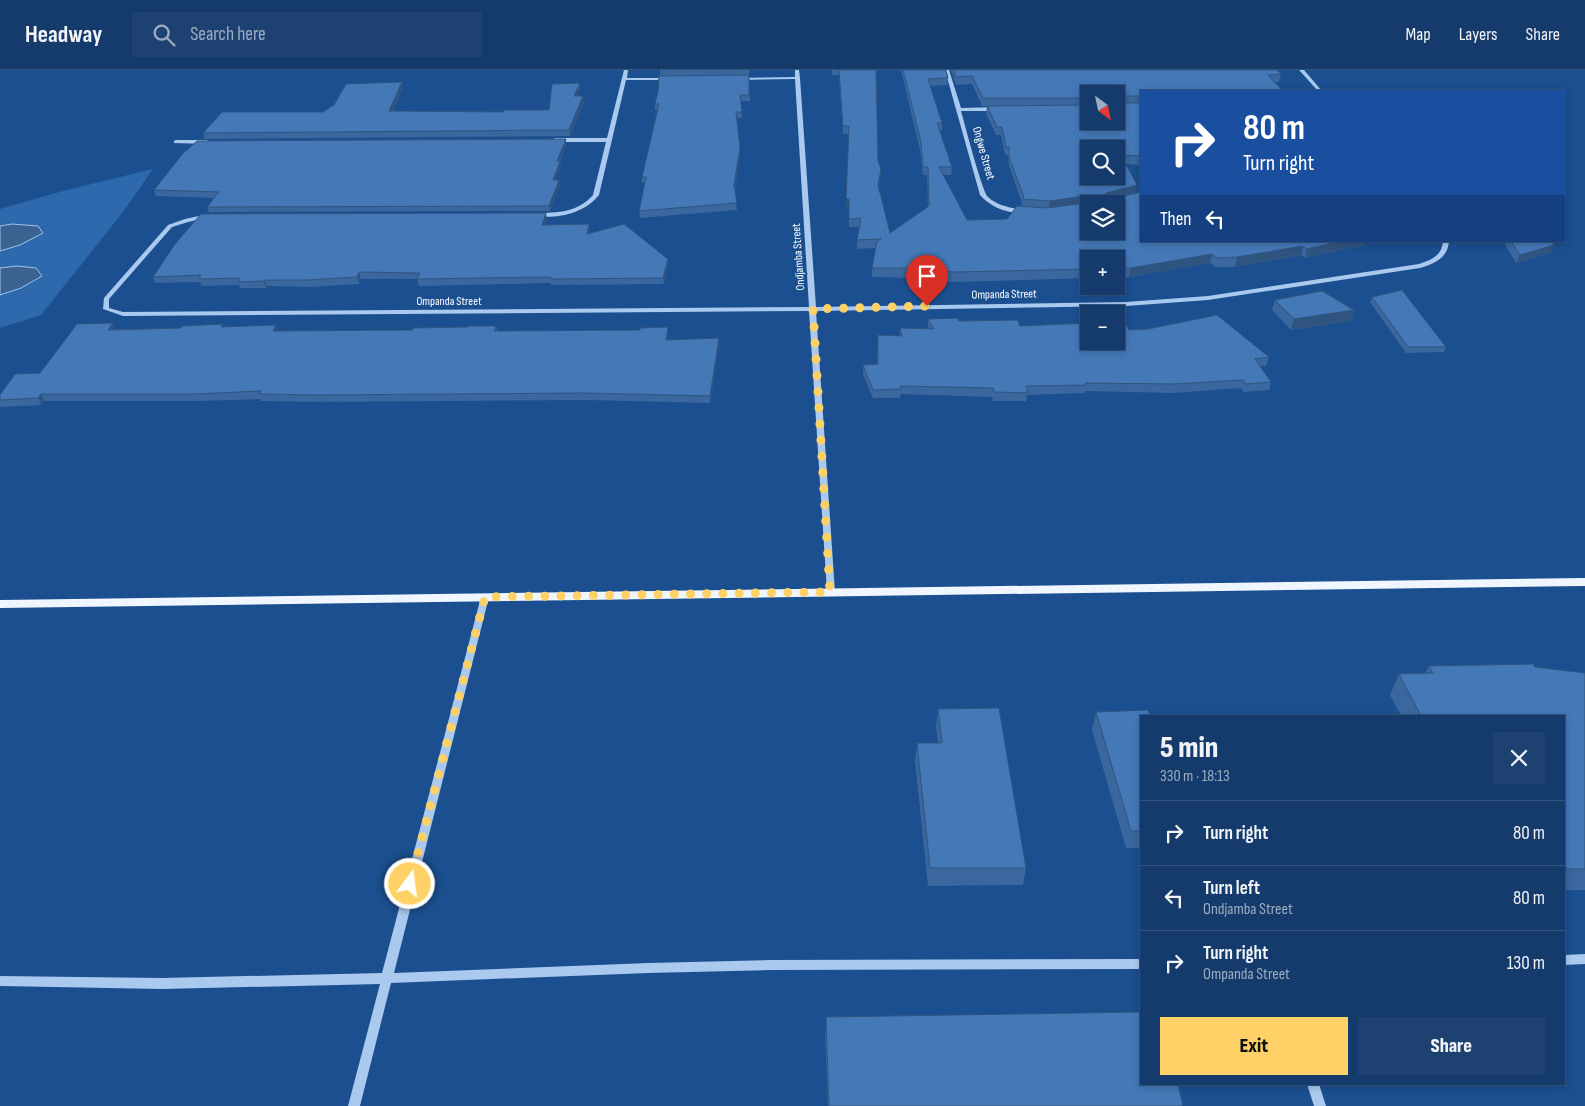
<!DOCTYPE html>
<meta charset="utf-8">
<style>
:root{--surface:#143b6b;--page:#1d4271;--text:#f1f3f6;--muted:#9dadc1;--line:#33557e;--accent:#ffd166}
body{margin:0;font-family:"Sofia Sans Condensed",sans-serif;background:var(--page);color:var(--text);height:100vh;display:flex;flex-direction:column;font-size:19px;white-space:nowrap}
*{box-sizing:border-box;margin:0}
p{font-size:16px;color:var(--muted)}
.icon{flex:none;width:28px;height:28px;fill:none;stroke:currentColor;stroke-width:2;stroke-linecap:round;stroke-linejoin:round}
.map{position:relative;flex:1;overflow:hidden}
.sheet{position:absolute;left:1140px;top:645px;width:425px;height:370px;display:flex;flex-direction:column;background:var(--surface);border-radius:0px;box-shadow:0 2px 8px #0003,0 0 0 1px var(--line)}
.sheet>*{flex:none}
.top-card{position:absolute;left:1140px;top:20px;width:425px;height:152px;border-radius:0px;box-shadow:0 2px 8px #0003,0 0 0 1px var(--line);background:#1a4fa0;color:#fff;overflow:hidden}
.needle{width:32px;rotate:147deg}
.fabs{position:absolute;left:1080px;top:15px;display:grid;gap:10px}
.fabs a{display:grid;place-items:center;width:45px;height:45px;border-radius:0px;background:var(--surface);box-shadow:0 2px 8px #0003,0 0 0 1px var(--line);font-size:25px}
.pin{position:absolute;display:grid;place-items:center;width:42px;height:42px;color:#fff;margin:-51px -21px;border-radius:50% 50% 50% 0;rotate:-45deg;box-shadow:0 0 5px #0007}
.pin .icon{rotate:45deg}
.me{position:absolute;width:55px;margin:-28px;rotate:15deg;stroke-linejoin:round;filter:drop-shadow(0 0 4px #0008)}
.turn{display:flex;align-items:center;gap:18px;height:105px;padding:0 20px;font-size:22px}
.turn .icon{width:65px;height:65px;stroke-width:2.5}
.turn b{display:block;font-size:35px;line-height:42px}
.then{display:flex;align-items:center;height:48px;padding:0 20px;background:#0003;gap:10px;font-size:19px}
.round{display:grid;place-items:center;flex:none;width:52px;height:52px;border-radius:0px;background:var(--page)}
.overview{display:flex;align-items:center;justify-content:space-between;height:85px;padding:0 20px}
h1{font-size:30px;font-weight:800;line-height:38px}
.button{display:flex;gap:10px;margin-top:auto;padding:10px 20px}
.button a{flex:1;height:58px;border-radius:0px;background:var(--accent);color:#111;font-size:20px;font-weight:800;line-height:58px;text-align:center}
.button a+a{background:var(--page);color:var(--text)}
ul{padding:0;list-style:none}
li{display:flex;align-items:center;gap:15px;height:65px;padding:0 20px;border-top:1px solid var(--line)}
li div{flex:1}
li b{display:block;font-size:19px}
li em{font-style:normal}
header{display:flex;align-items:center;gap:30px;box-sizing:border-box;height:70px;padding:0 25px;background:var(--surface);border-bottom:1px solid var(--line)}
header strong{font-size:24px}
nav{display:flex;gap:28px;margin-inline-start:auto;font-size:18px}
.search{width:350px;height:45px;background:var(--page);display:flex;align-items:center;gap:12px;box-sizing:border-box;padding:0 18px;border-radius:0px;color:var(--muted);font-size:19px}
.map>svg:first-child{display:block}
</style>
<header>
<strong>Headway</strong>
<div class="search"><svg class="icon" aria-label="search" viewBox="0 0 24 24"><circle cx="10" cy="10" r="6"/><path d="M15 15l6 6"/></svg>Search here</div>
<nav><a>Map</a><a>Layers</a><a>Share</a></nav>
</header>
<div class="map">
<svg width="1585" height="1036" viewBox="0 0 1585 1036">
<rect width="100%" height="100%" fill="#1b4f8f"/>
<polygon fill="#2e69ad" points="153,99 123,142 41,245 0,258 0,139 63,121"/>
<g fill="#3c6290" stroke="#9cc4f0">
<polygon points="12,154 38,156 43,163 20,175 0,181 0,156"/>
<polygon points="17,196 36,198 42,206 21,218 0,225 0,198"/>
</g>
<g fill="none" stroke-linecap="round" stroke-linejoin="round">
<g fill="#a9c9ee" fill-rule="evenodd">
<path d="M624,0H628L627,8H669L671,9L669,10H626L599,125C584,144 557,149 534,146V144L536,143C558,143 578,142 593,125L606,72H555L552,70L555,68H607Z"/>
<path d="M795,0H799L800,8L816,237L1126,232L1208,226L1419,194C1431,190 1442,186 1443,171H1449C1448,188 1434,194 1420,198L1208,230L1126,236L816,241L835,522L831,525L827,522L809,241L123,246L103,239L104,228L168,155L185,149L208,144L211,146L210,147L188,152L172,157L109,229V238L123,242L809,237L795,9L737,10L735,9L737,8L795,7Z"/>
<path d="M945,0H949L961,38L999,37L1002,39L999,41H961C965,55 982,121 988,127C999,137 1014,138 1028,141V143C1011,145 991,138 980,125Z"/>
<polygon points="1299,0 1304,0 1322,21 1318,21"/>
<polygon points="176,70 207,70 210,72 207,74 174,73 174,71"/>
<polygon points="485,524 489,527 394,903 648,893 771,890 1141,889 1141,899 771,900 648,903 391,913 360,1036 348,1036 380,914 162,919 0,916 0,906 162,908 382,903 481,527"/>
<polygon points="1585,884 1585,894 1564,895 1564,885"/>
<polygon points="1307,1014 1319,1014 1326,1036 1314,1036"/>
</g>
<polygon fill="#f0f6ff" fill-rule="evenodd" points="1585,508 1585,516 0,538 0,530"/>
</g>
<g fill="#3a679d" fill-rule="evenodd">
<polygon points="660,0 749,0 750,31 740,31 742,48 737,48 740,84 735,119 737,140 640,148 639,141 645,113 642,113 642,107 657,40 655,40 655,34 658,21 660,6"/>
<path d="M832,0H876L878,91L881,99L879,118L890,163L928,137L927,105H923L920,80L901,0H946L948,8L947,15L930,16L942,53V61H940L952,97L951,105H943L967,150L1007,149L1021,136L1022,133L1009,96L1008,85H1005L1001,65H996L986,44L987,36H982L972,14L956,15L951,0H1277L1281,4L1279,12L1141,21V95L1125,94L1136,123L1141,171H1366L1365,175L1305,188L1301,185L1235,197H1215L1210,193L1129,207L1116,208V189H1089V208L956,212L928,210L911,214L909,208L872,207V198L876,178L857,179V170L859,157H849V137L846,138L849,64H843L839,5H832ZM1089,24L1116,51H1089Z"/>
<polygon points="403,18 393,41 503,42 549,40 580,18 577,26 583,26 584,32 570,66 205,69 203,63 323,42"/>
<polygon points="566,69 566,74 560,91 561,96 555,110 560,115 550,141 209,142 207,137 215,128 156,126 154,120"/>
<polygon points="547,149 545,155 590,161 589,164 668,195 664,214 551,215 551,213 419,216 417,209 361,209 359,214 309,217 267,216 266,218 240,218 239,215 201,216 200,212 155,213 153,207"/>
<polygon points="1503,171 1550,171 1551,183 1516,193"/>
<polygon points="1372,227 1446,277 1444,282 1406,283 1370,232"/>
<polygon points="1275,230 1354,240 1351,251 1291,260 1272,240"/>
<polygon points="928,249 1020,256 1129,260 1269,287 1266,296 1260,296 1271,312 1269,320 1244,322 1241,318 1173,323 1086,321 1085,323 1027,325 1026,331 993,331 992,327 901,324 900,328 873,328 863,304 863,295 877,294 878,265 900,266 900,258 929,259 928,257"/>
<polygon points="113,253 115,260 224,257 278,261 412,260 496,256 497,261 668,264 667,270 719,268 719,275 710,333 586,330 319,332 261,331 260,329 197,331 44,331 41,335 0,337 0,325 40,303"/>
<polygon points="1429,596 1535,597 1585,603 1585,820 1564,820 1564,646 1401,646 1390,625 1399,604 1425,603"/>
<polygon points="938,639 1026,798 1023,815 928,816 915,691 917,673 938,673 936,656"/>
<polygon points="1096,642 1141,646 1141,778 1126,778 1092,660"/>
<polygon points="826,947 1183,1036 828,1036 825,968"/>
</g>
<g fill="#305480">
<polygon points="402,12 403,18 391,46 389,41"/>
<polygon points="580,13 580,18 575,32 574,26"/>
<polygon points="583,26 584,32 570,66 569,60"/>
<polygon points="566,69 566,74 557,96 557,91"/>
<polygon points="740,78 740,84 735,121 734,115"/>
<polygon points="560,91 561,96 553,115 553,110"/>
<polygon points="881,99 881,108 878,124 878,115"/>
<polygon points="559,110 560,115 550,141 549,136"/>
<polygon points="1137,115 1135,124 1104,132 1105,126 1106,123"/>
<polygon points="1090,125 1089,134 1048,139 1050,131"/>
<polygon points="846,129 849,129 849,137 846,138"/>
<polygon points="546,143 547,149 543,161 542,155"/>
<polygon points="589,154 590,161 588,171 587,164"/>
<polygon points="1342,171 1366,171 1365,175 1305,188 1307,179"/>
<polygon points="1554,175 1551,183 1516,193 1520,185"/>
<polygon points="1303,176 1301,185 1235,197 1237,187"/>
<polygon points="1212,184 1210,193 1129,207 1131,198"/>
<polygon points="668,189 668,195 664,214 663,208"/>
<polygon points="929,201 928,210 911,214 912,205"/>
<polygon points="359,202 361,209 359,214 357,207"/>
<polygon points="265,210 267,216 266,218 264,211"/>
<polygon points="1354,240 1351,251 1291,260 1294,249"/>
<polygon points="113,253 115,260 108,260"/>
<polygon points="276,255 278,262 273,261"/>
<polygon points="668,257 668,264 666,277 666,270"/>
<polygon points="719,268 719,275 710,333 710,326"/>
<polygon points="41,324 44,331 41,335 38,328"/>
</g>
<g fill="#4478b7" stroke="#305480" fill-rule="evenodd">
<path d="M839,0H876L878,91L881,99L878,115L890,163L929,136L928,97H923L921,72L903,0H946L948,8L928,9L942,53H937L952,97H939L967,150L1007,149L1017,136L1048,138L1092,132V127L1090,125L1050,131L1022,129L1024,127L1009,87V77H1006L1002,57H997L987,36L1089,35V51H1116V33H1141V86L1121,85L1137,115L1106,123L1105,126L1118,127L1141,122V171H1342L1307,179L1303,176L1237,187L1218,188L1212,184L1131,198L1116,199V189H1089V199L957,202L929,201L912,205L910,198H872L877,171L881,169L857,170L861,148L849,149V129H846L849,56H843ZM1089,79H1116V106H1089ZM1089,134H1116V161H1089Z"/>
<polygon points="954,0 1277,0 1281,4 1268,5 1283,21 1141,21 1141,26 1117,26 1116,27 1116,24 1089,24 1089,28 983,28 972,6 956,7"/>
<polygon points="749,5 749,25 740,25 742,42 736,42 740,78 734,115 737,133 639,141 646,107 642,107 659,34 655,34 658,21 659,6"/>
<polygon points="402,12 389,41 503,42 504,40 549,40 552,14 580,13 574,26 583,26 569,60 203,63 222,42 323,42 334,35 346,14"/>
<polygon points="566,69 557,91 560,91 553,110 559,110 549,136 207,137 219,122 154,120 184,82 186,81 197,71"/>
<polygon points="546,143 542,155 589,154 587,164 624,154 668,189 663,208 550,209 551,207 417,209 420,203 359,202 357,207 307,210 265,210 264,211 238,212 240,208 199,209 201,205 153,207 175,174 201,144"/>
<polygon points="1511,171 1550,171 1554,175 1520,185"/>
<polygon points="1402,220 1446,277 1408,277 1372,227"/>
<polygon points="1322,221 1354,240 1294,249 1275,230"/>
<polygon points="1217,245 1269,287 1255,289 1271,312 1246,314 1243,310 1175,314 1085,313 1087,315 1026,316 1028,323 994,322 993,318 900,316 901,319 873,320 863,295 878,294 878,265 902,266 900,258 934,259 928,249 958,248 959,251 1018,250 1020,256 1089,253 1089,271 1116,271 1116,246 1122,246 1129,260 1148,259"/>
<polygon points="113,253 108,260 181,258 182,256 223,254 221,257 276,255 273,261 412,260 413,258 468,257 469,256 496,256 494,261 640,260 640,258 668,257 666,270 719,268 710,326 585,323 317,325 259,324 261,321 195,324 41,324 38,328 0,330 0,325 15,304 40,303 77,254"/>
<polygon points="1533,594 1535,597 1585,603 1585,799 1564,799 1564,646 1421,646 1399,604 1433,603 1429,596"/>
<polygon points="999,638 1026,798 930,798 917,673 942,673 938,639"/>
<polygon points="1148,640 1150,646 1141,646 1141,761 1131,761 1096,642"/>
<polygon points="1141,942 1141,1014 1178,1014 1183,1036 829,1036 826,947"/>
</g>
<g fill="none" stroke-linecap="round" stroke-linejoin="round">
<polyline stroke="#ffd166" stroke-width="9" stroke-dasharray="0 16.2" points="410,814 485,527 830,522 813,239 927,236"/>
</g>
<g text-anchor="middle" stroke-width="4" stroke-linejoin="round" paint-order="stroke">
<g font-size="12" fill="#fff" stroke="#1b4f8f">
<text transform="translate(984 83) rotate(74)" y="4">Ongwe Street</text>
<text transform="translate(798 187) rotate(-94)" y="4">Ondjamba Street</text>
<text transform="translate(1004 224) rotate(-1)" y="4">Ompanda Street</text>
<text x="449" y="235">Ompanda Street</text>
</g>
</g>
</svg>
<div class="fabs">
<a><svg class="needle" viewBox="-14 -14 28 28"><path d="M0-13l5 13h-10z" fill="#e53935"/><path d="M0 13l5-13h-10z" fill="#9dadc1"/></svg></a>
<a><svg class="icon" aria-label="search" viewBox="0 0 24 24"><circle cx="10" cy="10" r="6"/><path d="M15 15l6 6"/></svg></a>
<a><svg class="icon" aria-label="layers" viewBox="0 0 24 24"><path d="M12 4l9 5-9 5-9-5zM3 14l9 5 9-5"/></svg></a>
<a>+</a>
<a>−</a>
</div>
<div class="pin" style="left:927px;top:236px;background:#d93025"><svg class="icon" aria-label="arrive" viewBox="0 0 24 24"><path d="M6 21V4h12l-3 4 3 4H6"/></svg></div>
<svg class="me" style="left:410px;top:814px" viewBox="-20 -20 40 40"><circle r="17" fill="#ffd166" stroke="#fff" stroke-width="3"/><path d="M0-11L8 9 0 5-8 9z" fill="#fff"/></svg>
<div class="top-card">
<div class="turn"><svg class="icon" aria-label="right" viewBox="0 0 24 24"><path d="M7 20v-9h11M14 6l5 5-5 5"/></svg><div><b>80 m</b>Turn right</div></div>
<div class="then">Then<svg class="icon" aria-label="left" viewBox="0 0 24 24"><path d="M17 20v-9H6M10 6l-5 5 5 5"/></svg></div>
</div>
<section class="sheet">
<div class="overview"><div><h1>5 min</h1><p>330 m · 18:13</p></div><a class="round"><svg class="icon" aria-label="close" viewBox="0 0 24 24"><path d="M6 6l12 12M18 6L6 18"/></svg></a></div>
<ul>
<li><svg class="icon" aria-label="right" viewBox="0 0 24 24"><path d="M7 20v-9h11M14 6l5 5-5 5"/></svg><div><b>Turn right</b></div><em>80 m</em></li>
<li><svg class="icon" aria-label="left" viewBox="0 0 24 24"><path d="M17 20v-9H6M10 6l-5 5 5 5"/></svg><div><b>Turn left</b><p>Ondjamba Street</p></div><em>80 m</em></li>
<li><svg class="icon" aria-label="right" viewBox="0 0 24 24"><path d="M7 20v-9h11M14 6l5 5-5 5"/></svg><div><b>Turn right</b><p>Ompanda Street</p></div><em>130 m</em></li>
</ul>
<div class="button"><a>Exit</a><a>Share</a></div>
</section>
</div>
